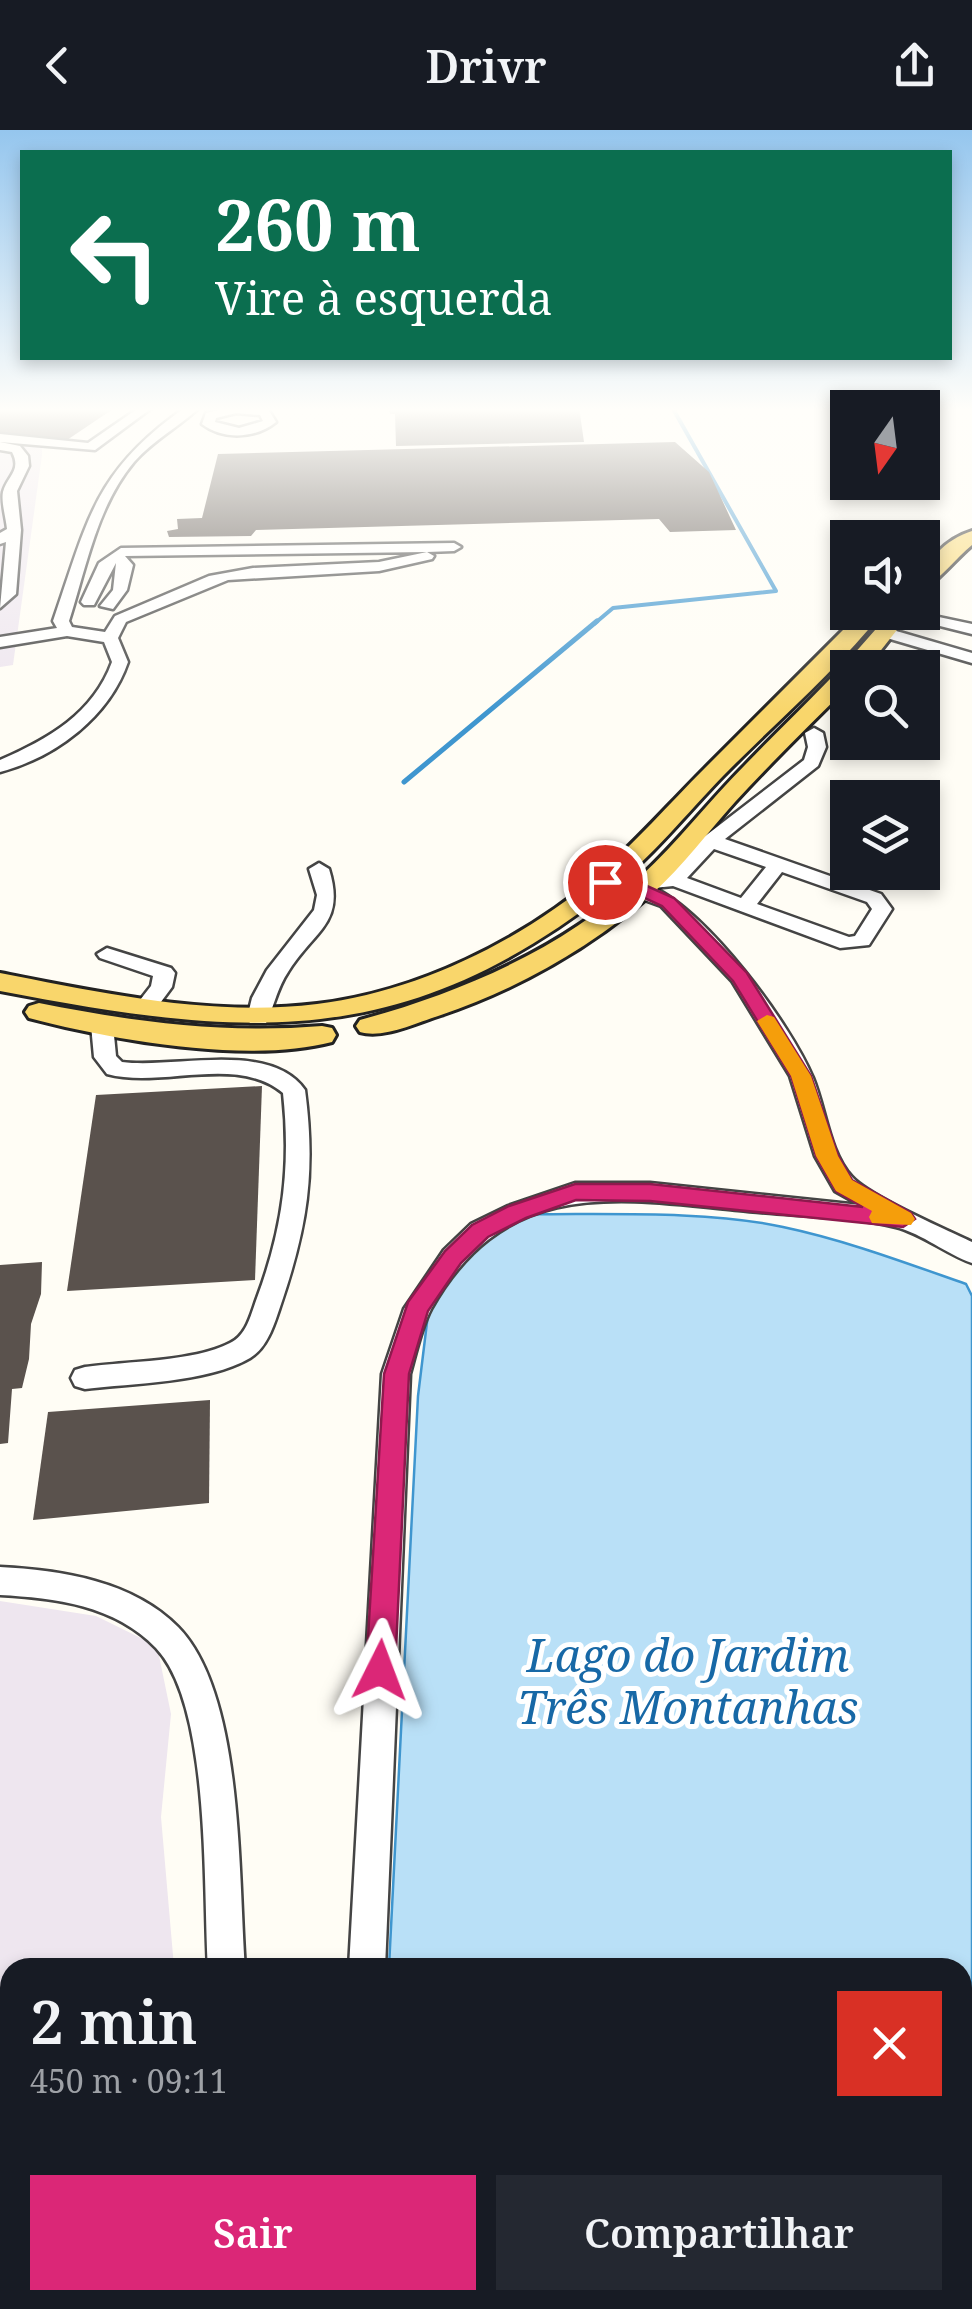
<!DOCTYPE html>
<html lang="pt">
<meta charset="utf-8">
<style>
:root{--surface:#171b24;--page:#242831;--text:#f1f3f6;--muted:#9ea1a6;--accent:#db2777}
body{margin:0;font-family:"Noto Serif",serif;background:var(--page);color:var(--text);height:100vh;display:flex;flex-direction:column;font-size:38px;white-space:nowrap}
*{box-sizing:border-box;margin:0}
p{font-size:32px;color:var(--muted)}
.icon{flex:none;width:55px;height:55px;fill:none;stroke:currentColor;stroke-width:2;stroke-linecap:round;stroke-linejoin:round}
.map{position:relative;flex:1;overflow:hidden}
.details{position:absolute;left:0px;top:1828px;width:972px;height:352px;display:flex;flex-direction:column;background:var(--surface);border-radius:30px 30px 0 0;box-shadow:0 5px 15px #0003}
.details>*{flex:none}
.banner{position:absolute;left:20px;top:20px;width:932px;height:210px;border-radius:0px;box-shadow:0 5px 15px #0003;background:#0b6e4f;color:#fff;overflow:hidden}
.needle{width:65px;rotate:194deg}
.controls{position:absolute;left:830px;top:260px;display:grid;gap:20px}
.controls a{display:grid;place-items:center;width:110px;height:110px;border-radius:0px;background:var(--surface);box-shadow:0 5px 15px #0003;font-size:50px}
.pin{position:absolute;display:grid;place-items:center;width:85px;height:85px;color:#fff;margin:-42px;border:5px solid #fff;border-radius:50%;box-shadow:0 2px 10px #0007}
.me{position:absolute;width:110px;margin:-55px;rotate:3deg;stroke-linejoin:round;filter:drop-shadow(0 0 8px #0008)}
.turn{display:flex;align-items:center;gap:35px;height:210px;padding:0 30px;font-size:45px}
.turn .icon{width:130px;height:130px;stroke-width:2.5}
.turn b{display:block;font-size:70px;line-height:85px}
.round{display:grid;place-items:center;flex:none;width:105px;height:105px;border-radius:0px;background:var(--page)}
.head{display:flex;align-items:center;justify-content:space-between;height:170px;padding:0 30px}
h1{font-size:60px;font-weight:600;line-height:75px}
.button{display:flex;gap:20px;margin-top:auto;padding:20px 30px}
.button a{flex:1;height:115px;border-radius:0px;background:var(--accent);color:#fff;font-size:40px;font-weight:600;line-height:115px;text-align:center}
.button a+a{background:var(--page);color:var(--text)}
header{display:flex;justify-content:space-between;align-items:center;height:130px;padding:0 30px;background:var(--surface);font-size:45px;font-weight:600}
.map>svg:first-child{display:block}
</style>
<header><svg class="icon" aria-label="back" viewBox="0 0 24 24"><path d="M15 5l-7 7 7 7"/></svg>Drivr<svg class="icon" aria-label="share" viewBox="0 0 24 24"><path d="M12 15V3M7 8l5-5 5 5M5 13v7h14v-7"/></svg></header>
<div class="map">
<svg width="972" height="2179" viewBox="0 0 972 2179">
<rect width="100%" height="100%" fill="#fffdf5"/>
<g fill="#eee6ef">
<polygon points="0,306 42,311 42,325 13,535 0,537"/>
<polygon points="0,1471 96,1486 157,1516 171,1584 161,1687 174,1837 10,1838 10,2170 212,2170 213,2179 0,2179"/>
</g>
<path fill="#b9e0f7" stroke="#3f96cf" stroke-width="2.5" d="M522,1084C601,1085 706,1080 783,1097C845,1110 906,1133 966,1154L972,1166V2179H376L375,2170H962V1838L389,1837L418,1266L429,1176L467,1115Z"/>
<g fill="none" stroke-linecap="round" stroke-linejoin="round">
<polyline stroke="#3f96cf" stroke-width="4" points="594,494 613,478 776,461 672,277"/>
<polyline stroke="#3f96cf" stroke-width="5" points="404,652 597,491"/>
</g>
<g fill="#5a524d">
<polygon points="0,277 116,277 64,312 0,303"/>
<polygon points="396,277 579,277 584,312 396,316 395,284 390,284 389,279"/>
<polygon points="675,312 709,342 736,400 670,402 659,389 256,400 251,406 169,407 167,401 178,399 177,389 202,388 218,324"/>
<polygon points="262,956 255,1150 67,1161 96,965"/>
<polygon points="42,1132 41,1164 31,1194 29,1229 22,1258 12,1259 8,1313 0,1314 0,1135"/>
<polygon points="210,1270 209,1373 33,1390 48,1282"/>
</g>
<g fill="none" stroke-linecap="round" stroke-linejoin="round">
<defs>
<g id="minor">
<polygon points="140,277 153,277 95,320 0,312 0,304 88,313"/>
<path d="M186,277H200C179,297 153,310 134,332C97,376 86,438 69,491L72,497L105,502L115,486L209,446L253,438L379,432L427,422L125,426L133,435L127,460L113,479L100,476L113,460L116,433L94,475H84L81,472L99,433L121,418L454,413L461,417L454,421L427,422L434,426L432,429L379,441L228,450L126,492L118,508L128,532C109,587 56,627 0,642V630C48,609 93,584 112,532L104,512L67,506L0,517V507L57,498L53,491C88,390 94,341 186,277Z"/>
<path d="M231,277L268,279L276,292C255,309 223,310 202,294L206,283ZM236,283L260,285L263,291L239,298L215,292L216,288Z"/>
<path d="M0,312L20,316L28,326L29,336L17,361L21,400L16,464L0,478L6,412L0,414V403L7,399C6,388 1,372 3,362C7,346 22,341 12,322L0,320Z"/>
<polygon points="915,482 972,494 972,504 892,484"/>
<polygon points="886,498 972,523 972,533 880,506 880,500"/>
<path d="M814,598L823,603L826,617L818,636L725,709L881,764L892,779L869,815L840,818L673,756L654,758C707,782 790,893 813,948C826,979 829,1022 852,1047C869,1066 945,1099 972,1112V1133C946,1124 923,1104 896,1097C846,1085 789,1086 738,1080C611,1067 504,1049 431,1179C421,1198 416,1223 410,1244L385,1838H349L382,1244L404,1179L444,1120L471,1094L508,1076L575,1053H650L860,1075L835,1061L815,1026L790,946L732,851L661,776L595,752L605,746L653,758V750L667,746L704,707L804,630L808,617L805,603ZM714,719L766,737L741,768L687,748ZM782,742L867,772L872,779L855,806L849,807L757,774Z"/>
<path d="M319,733L329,739C346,794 314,800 288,842C277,858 274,877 266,893H250L247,888L252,868L267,840L314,780L317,765L309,739Z"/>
<polygon points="107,818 171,838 175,843 172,857 152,884 136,884 133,879 151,856 153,846 100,828 97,824"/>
<path d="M102,888L113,895L116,926L122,932C175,939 270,910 305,960C316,1043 307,1098 280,1177C274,1195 267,1218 250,1228C207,1253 133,1253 85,1259L75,1256L71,1248L75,1240L85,1237C126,1231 194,1232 230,1213C247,1205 251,1184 257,1168C283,1098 291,1037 283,963C236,924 162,959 107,944L94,927L91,895Z"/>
<path d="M0,1437C61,1440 133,1451 178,1497C244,1564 238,1746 245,1838H208C203,1757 211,1576 156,1518C115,1475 55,1468 0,1465Z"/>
<polygon points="250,2170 292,2170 294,2179 252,2179"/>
<polygon points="333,2170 375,2170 373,2179 331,2179"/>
</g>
<g id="major">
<path d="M972,401V415C956,428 940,450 922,459C922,432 946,409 972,401Z"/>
<path d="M861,482H883C836,541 776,592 723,646C687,683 652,727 611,759C402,923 246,908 0,861V843C103,863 211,887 317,874C417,862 521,811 597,746C635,713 669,674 705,638C757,586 809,534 861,482Z"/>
<path d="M890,482H911L867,538H848V557C809,595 771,633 735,672C707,703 683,736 653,763C592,817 518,859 441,885C418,892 384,909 360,902L356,896L360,890C462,862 563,819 641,746C678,712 709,671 745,635C796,582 845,538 890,482Z"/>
<path d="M39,873C134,892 225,904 322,896L332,898L336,905L332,912C248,934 112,910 29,888L25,882L29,876Z"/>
</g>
</defs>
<use href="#minor" stroke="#444" stroke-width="5"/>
<use href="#major" stroke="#222" stroke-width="6"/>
<use href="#minor" fill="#fff" fill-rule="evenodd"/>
<use href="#major" fill="#f9d66b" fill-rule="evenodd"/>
</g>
<linearGradient id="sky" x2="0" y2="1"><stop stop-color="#95c6ee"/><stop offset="0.48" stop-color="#fffefa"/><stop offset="1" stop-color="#fffefa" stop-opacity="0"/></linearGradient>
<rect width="972" height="582" fill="url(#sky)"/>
<polygon fill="#db2777" stroke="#8e194d" stroke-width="2.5" points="605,747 647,756 674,768 747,843 811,946 838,1026 852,1050 911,1083 915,1089 903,1097 650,1071 576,1070 526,1088 488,1107 461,1133 428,1181 409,1244 395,1540 391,1550 380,1554 370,1550 366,1540 384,1244 408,1172 445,1121 472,1095 509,1076 575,1054 650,1054 863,1077 836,1061 816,1026 791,946 733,851 662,776 636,764 598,756 596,752"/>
<polygon fill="#f59e0b" points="767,885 774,887 811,946 838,1026 852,1050 911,1083 915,1089 911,1095 872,1093 869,1087 872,1081 836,1061 816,1026 791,946 757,891"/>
<g text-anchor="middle" stroke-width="10" stroke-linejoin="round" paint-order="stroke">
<g font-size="45" font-style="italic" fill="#1768a6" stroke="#fff">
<text x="688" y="1542">Lago do Jardim<tspan x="688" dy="52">Três Montanhas</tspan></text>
</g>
</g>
</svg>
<div class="controls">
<a><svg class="needle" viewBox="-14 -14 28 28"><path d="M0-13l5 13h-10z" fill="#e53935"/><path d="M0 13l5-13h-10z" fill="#9ea1a6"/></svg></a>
<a><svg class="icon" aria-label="sound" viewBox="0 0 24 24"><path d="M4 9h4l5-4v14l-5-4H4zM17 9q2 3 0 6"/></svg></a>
<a><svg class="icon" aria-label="search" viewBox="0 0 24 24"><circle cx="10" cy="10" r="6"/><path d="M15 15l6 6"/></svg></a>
<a><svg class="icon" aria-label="layers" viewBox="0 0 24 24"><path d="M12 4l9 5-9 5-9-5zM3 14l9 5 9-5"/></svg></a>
</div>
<div class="pin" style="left:605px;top:752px;background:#d93025"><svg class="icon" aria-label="arrive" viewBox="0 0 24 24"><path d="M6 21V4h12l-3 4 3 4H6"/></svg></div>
<svg class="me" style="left:380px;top:1540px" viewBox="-20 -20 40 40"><path d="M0-17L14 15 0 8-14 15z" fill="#db2777" stroke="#fff" stroke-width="4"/></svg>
<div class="banner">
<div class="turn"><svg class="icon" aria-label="left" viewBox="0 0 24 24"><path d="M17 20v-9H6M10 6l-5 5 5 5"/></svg><div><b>260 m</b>Vire à esquerda</div></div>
</div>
<section class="details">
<div class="head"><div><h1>2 min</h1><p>450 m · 09:11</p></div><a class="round" style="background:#d93025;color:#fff"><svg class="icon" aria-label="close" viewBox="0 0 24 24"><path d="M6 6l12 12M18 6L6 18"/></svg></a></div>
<div class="button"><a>Sair</a><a>Compartilhar</a></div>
</section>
</div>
